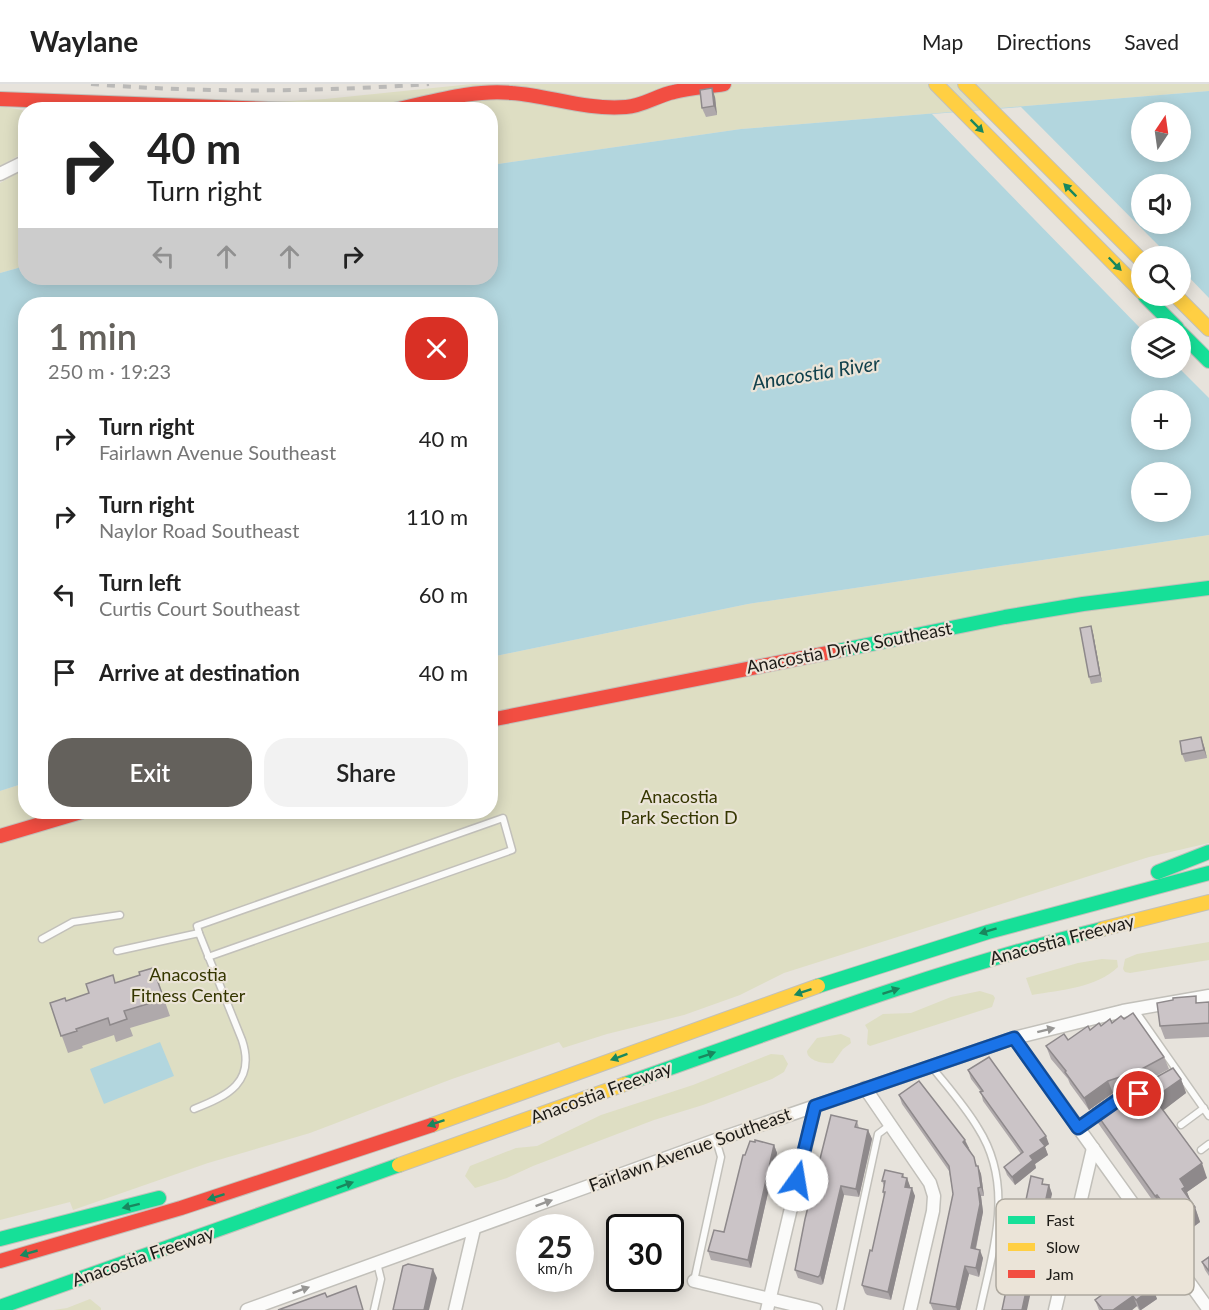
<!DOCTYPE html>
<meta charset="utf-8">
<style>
:root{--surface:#fff;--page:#f2f2f2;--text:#222;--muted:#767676;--line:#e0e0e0;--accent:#64615c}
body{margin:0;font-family:Lato,sans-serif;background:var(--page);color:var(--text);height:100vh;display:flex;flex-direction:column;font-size:22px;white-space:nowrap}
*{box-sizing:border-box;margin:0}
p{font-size:20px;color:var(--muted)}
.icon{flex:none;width:33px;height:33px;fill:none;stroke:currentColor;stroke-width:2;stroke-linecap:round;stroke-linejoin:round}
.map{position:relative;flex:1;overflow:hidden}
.drawer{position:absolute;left:18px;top:213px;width:480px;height:522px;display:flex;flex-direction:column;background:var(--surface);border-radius:24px;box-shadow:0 3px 15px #0003}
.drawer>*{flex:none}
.banner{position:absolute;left:18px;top:18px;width:480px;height:183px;border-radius:24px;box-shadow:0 3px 15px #0003;background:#fff;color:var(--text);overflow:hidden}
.needle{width:39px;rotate:13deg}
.buttons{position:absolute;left:1131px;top:18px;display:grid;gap:12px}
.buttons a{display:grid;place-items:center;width:60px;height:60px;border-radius:50%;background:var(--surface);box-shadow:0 3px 15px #0003;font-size:30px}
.speed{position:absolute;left:516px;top:1130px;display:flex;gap:12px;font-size:30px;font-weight:700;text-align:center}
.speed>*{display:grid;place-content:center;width:78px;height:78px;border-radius:50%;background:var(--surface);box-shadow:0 3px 15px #0003;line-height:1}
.speed small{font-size:15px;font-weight:400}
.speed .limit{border:3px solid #111;border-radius:9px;background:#fff;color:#111}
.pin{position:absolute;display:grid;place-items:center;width:51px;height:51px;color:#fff;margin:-26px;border:3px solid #fff;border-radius:50%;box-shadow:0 2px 6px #0007}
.me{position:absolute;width:66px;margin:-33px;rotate:13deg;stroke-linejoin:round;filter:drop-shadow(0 0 4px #0008)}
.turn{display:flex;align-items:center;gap:21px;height:126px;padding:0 30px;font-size:27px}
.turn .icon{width:78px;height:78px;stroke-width:2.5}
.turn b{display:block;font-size:42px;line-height:51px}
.lanes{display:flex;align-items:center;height:57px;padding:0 30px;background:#0003;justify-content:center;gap:30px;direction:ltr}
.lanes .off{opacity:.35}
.round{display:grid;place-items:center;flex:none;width:63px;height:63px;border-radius:24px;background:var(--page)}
.overview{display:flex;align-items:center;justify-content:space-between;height:102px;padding:0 30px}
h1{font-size:36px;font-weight:600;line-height:45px;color:var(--accent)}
.button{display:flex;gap:12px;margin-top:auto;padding:12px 30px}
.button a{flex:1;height:69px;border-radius:24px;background:var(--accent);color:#fff;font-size:24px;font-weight:600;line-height:69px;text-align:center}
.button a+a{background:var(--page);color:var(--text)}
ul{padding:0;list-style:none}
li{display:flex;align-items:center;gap:18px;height:78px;padding:0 30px}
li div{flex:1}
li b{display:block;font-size:22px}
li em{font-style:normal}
header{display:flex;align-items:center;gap:36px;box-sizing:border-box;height:84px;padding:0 30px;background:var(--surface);border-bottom:2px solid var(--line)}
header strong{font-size:28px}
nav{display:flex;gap:33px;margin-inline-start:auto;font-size:21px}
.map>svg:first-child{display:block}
</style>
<header>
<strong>Waylane</strong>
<nav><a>Map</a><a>Directions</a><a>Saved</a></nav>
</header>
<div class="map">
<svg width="1209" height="1226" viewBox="0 0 1209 1226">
<rect width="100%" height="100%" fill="#e7e3dc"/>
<g fill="#dedec3">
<polygon points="472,0 1209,0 1209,7 741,45 491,81 490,26 130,26 325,15"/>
<polygon points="0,22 22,26 25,29 25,68 0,82"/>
<polygon points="25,85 25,182 0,189 0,99"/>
<polygon points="1209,451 1209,759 1149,773 784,889 740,911 684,931 607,950 563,964 559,958 452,995 310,1049 208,1079 73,1126 70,1118 0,1136 0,707 25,699 26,728 490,728 491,573 748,520"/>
<polygon points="1209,858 1209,876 1130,889 1125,888 1123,885 1125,875 1137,870"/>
<path d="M1102,875L1117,876L1118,883C1096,904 1061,906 1032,911L1026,894L1078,879Z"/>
<polygon points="980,907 993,911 995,914 992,923 870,962 867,960 868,946 865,941 883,930 911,929 951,913"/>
<path d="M841,950L850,954L851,959L843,965L833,979C824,980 807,977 807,967L817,954Z"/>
<polygon points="771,970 783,971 788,980 784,988 772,995 703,1021 654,1036 533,1082 507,1094 475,1104 465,1092 470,1082 516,1064 537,1062 601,1031 693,1001"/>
<polygon points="90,1215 101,1224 101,1226 54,1226 67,1224"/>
</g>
<g fill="#b2d6de" fill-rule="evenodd">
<path d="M1209,7V451L748,520L491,573L490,220H26L25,699L0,707V189L25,182L26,194H490L491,81L741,45ZM1142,28H1180V68H1142ZM1142,100H1180V140H1142ZM1142,172H1180V212H1142ZM1142,244H1180V284H1142ZM1142,316H1180V356H1142ZM1142,388H1180V428H1142Z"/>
<polygon points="160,958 174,992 104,1020 90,985"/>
</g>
<polygon fill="#e7e3dc" points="1021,23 1169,172 1142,172 1142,212 1180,212 1181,185 1209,214 1209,314 1179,284 1180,284 1180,244 1141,245 932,30"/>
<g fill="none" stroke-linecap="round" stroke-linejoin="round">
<defs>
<g id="lane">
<polyline points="199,849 197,842 503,734 512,766 208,873"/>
<polyline points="42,855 73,838 120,831"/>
<path d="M117,867L199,849L242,956C256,998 228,1012 194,1025"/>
<polyline points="1134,925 1209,1032"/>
<path d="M931,982C947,1002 965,1022 978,1044C1015,1102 993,1165 980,1226"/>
<polyline points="1181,1041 1204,1024"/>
<polyline points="1201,1066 1209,1060"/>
<polyline points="694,1197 721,1073 716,1056"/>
<polyline points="374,1226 381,1195 377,1179"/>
<polyline points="840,1226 878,1050 890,1041"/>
</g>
<g id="street">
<polyline points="0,90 26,77"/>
<polyline points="1014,954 1209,1226"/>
<polyline points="865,1004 930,1099 934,1112 933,1127 910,1226"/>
<polyline points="1078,1044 1109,1022"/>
<polyline points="694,1197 816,1226"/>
<polyline points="247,1226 716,1056 1014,954 1123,927 1209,912"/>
<polyline points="455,1226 474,1145"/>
<polyline points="767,1226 815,1022"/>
<polyline points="1055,1226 1093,1064"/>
</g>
<g id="fast">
<polyline points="1145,212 1177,244"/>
<polyline points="1180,248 1209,277"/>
<polyline points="837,567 1005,533 1083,520 1209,504"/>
<polyline points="1158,788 1209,768"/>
<polyline points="818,902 988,848 1209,789"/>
<path d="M625,1000C783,944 939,885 1102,845"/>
<polyline points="0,1155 159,1114"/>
<polyline points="0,1223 399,1081"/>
</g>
<g id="slow">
<polyline points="936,0 1142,208"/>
<polyline points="965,0 1142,177"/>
<polyline points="1176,212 1209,245"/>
<polyline points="1102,845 1209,818"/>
<polyline points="432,1041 818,902"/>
<polyline points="399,1081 625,1000"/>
</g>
<g id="jam">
<polyline points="0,15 297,26"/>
<path d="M394,26C432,18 473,5 512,9C551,12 584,26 626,23C643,22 658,11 674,8C690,4 707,3 724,0"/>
<polyline points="490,636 837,567"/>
<polyline points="0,752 81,728"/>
<polyline points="0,1177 181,1124 432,1041"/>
</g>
</defs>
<use href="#lane" stroke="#c2c0ba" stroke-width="9"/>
<use href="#street" stroke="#c2c0ba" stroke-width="15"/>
<use href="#fast" stroke="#c2c0ba" stroke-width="16"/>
<use href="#slow" stroke="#c2c0ba" stroke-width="16"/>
<use href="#jam" stroke="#c2c0ba" stroke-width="16"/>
<use href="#lane" stroke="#fbfbfa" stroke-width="6"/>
<use href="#street" stroke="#fbfbfa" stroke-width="12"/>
<use href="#fast" stroke="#16e098" stroke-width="14"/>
<use href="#slow" stroke="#ffcf43" stroke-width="14"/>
<use href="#jam" stroke="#f24e42" stroke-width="14"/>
<path stroke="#bab9b7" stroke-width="4" stroke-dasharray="8 8" stroke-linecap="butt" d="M91,0C203,9 316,8 429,0"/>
</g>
<g fill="#afa9ab">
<polygon points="715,13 717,31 706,33 702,24"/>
<polygon points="1091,542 1093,549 1102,598 1091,600 1089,593"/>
<polygon points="1204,662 1207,674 1185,678 1182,670"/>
<polygon points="153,884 170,932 130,944 133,952 116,958 114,951 82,962 83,964 68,969 50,919 66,917 140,891"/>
<polygon points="1209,918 1209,953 1165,955 1160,942 1198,919"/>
<polygon points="1124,935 1164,973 1169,985 1143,999 1113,1009 1089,1026 1070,1000 1068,995 1051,975 1046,962 1068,956 1101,942"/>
<polygon points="968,986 1049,1060 1045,1063 1048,1071 1035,1080 1036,1084 1015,1101 1007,1091 1004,1083 1021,1070 983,1017 981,1008 971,995"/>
<polygon points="1181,995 1186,1009 1163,1026 1207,1094 1187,1108 1190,1116 1195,1123 1200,1138 1184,1150 1171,1132 1168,1134 1162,1126 1160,1127 1098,1039 1093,1025"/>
<polygon points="899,1011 969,1064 981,1090 984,1112 981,1112 983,1128 976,1165 983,1174 979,1193 969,1190 960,1226 933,1226 930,1219 953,1110 949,1087 902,1020"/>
<polygon points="857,1037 859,1044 868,1046 872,1055 859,1113 844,1111 823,1200 821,1201 798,1194 795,1186"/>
<polygon points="774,1061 777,1069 751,1184 711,1176 708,1167 724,1148 745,1071"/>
<polygon points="903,1090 904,1093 907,1094 910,1104 915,1112 891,1216 867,1211 865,1209 862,1201 872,1167 884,1112 883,1108 884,1102 882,1097"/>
<polygon points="1046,1101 1049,1101 1052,1110 1016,1178 1018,1165 1015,1157 1021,1140"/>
<polygon points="1115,1157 1113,1165 1115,1169 1110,1193 1121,1190 1153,1204 1157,1215 1141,1226 1139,1226 1137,1222 1132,1226 1099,1226 1095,1216 1103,1210 1088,1207 1084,1196 1085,1193 1084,1190"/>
<polygon points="1209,1173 1209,1192 1205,1186 1202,1178"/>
</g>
<g fill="#8e898b">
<polygon points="712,4 715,13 717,31 714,22"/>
<polygon points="1091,542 1093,549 1102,598 1100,591"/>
<polygon points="1201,653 1204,662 1207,674 1204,666"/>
<polygon points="1181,995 1186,1009 1160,1029 1154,1014"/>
<polygon points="1108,997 1113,1009 1089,1026 1084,1014"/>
<polygon points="868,1046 872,1055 859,1113 856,1105"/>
<polygon points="1046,1052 1049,1060 1045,1063 1048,1071 1035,1080 1036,1084 1015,1101 1012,1093 1040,1056"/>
<polygon points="965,1056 969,1064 966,1066 963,1058"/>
<polygon points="774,1061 777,1069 751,1184 748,1176"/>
<polygon points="1202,1079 1207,1094 1187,1108 1191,1118 1188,1120 1180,1095"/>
<polygon points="978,1082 981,1090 984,1112 981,1103"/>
<polygon points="907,1094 910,1102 909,1111 905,1103"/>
<polygon points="1049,1101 1052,1110 1027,1226 1022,1226"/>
<polygon points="841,1102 844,1111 823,1200 820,1191"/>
<polygon points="912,1104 915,1112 891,1216 888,1208"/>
<polygon points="978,1104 981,1112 983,1128 974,1172 971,1164"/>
<polygon points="1157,1111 1162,1126 1160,1127 1155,1112"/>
<polygon points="1166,1117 1171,1132 1168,1134 1163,1119"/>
<polygon points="1195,1123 1200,1138 1184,1150 1178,1135"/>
<polygon points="1111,1147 1115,1157 1113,1165 1115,1169 1109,1201 1103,1198 1109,1158"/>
<polygon points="980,1166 983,1174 979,1193 976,1184"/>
<polygon points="965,1182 969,1190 960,1226 957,1226 956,1223"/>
<polygon points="433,1185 437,1194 429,1226 424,1226"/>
<polygon points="1153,1204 1157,1215 1141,1226 1140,1226 1136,1216"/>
<polygon points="1133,1212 1137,1222 1132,1226 1113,1226"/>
</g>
<g fill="#cbc4c7" stroke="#8e898b" stroke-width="1.5">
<polygon points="712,4 714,22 702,24 700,6"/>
<polygon points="1091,542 1100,591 1089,593 1080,544"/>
<polygon points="1201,653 1204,666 1182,670 1180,657"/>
<polygon points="153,884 164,915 124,927 127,935 110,941 108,934 76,945 77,947 61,952 50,919 65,914 66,917 89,909 86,900 113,891 115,899 140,891 139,888"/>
<polygon points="1196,912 1196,919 1209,918 1209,939 1160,942 1157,919 1173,916 1173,914"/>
<polygon points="1133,929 1164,973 1138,987 1108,997 1084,1014 1065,988 1066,987 1046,962 1064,950 1068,956 1088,942 1090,946 1099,939 1101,942 1110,935 1112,939 1121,932 1124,935"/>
<polygon points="989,973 1046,1052 1040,1056 1045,1062 1030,1072 1033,1076 1012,1093 1004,1083 1023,1068 980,1008 983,1007 968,986"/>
<polygon points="1173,984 1181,995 1154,1014 1202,1079 1180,1095 1185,1103 1182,1105 1195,1123 1178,1135 1166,1117 1163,1119 1157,1111 1155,1112 1093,1025 1115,1009 1144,1000"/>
<polygon points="919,997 965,1056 963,1058 974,1073 976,1082 978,1082 981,1103 978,1104 980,1120 971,1164 980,1166 976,1184 965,1182 956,1223 930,1219 953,1110 949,1082 899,1011"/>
<polygon points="831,1031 857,1037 855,1043 868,1046 856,1105 841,1102 820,1191 818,1193 795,1186 805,1135"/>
<polygon points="755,1056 774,1061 748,1176 708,1167 714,1146 724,1148 743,1071 745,1071 750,1057 755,1058"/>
<polygon points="885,1086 903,1090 902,1093 907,1094 905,1103 912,1104 888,1208 864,1202 862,1201 870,1166 872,1167 885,1108 883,1108 885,1097 882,1097"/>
<polygon points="1031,1092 1043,1095 1042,1100 1049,1101 1022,1226 1002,1226 1011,1183 1013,1177 1016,1178 1020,1158 1015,1157 1019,1139 1021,1140"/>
<polygon points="1096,1143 1111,1147 1109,1158 1111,1159 1103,1198 1119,1186 1121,1190 1135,1180 1153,1204 1136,1216 1133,1212 1113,1226 1103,1226 1095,1216 1114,1202 1084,1196 1086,1190 1084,1190 1093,1148 1095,1148"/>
<polygon points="1209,1173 1209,1187 1202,1178"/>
<polygon points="408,1180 433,1185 424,1226 393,1226 403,1182"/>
<polygon points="356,1202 363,1226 278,1226 325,1209 327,1213"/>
</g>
<defs><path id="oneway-solid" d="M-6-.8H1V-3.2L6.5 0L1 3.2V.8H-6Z" transform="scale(1.5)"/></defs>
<g fill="#19875e">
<use href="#oneway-solid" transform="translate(977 42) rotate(45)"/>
<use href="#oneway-solid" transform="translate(1070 106) rotate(-135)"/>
<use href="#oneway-solid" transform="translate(1115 180) rotate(46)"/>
<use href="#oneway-solid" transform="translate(988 847) rotate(163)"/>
<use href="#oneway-solid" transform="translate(891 907) rotate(-18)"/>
<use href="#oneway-solid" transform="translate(803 908) rotate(161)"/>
<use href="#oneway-solid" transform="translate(707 971) rotate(-19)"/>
<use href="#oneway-solid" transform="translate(619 973) rotate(160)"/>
<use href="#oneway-solid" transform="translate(436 1039) rotate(161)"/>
<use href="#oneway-solid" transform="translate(345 1101) rotate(-20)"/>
<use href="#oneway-solid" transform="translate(216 1113) rotate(162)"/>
<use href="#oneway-solid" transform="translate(131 1122) rotate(166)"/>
<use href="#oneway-solid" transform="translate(29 1169) rotate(164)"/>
</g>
<g fill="#979694">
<use href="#oneway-solid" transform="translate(1046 946) rotate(-14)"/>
<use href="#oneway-solid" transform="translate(544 1119) rotate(-20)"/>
<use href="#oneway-solid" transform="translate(301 1206) rotate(-20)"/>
</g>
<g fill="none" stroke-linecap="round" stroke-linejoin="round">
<defs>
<polyline id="route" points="797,1096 815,1022 1014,954 1078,1044 1118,1016 1139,1010"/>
</defs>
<use href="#route" stroke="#114b97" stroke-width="15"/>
<use href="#route" stroke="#1a73e8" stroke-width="10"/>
</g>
<g text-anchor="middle" stroke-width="4.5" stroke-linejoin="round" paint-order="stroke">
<g font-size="18" fill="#1d1b17" stroke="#ebe4d8">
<text transform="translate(849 564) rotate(-11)" y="6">Anacostia Drive Southeast</text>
<text transform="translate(1062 856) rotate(-15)" y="6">Anacostia Freeway</text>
<text transform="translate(601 1009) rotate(-20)" y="6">Anacostia Freeway</text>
<text transform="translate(690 1066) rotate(-20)" y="6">Fairlawn Avenue Southeast</text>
<text transform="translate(143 1173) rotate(-19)" y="6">Anacostia Freeway</text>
</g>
<g font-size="18" fill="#353600" stroke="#ebe4d8">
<text x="679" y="719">Anacostia<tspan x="679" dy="21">Park Section D</tspan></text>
<text x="188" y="897">Anacostia<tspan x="188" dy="21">Fitness Center</tspan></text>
</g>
<g font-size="20" font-style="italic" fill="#10404b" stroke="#ebe4d8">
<text transform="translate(816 289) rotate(-9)" y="7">Anacostia River</text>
</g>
</g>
<rect x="996" y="1115" width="198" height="96" rx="9" fill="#ebe4d8" stroke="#ada89e" stroke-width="1.5"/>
<rect x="1008" y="1132" width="27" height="8" fill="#16e098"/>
<rect x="1008" y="1159" width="27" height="8" fill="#ffcf43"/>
<rect x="1008" y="1186" width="27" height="8" fill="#f24e42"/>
<g font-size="16" fill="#1d1b17">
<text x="1046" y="1142">Fast</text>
<text x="1046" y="1169">Slow</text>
<text x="1046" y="1196">Jam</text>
</g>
</svg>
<div class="buttons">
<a><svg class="needle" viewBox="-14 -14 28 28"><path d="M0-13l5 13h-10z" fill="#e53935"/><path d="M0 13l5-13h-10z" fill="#767676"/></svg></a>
<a><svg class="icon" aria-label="sound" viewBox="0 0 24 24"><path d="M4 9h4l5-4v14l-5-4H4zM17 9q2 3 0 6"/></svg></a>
<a><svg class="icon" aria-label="search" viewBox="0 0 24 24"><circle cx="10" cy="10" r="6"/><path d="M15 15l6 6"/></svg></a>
<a><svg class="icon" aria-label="layers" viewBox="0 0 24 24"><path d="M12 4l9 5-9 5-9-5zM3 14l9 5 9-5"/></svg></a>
<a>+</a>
<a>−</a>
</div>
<div class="speed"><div>25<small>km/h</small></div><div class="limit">30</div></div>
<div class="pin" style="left:1139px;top:1010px;background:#d93025"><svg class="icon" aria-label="arrive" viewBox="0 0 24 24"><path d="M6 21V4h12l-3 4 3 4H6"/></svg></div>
<svg class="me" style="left:797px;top:1096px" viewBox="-20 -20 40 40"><circle r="19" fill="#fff"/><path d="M0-13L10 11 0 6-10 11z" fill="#1a73e8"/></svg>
<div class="banner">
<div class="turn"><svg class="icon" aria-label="right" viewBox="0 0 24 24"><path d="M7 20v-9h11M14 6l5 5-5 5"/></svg><div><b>40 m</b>Turn right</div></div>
<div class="lanes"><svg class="icon off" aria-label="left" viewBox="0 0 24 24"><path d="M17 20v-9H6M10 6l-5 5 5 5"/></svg><svg class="icon off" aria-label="ahead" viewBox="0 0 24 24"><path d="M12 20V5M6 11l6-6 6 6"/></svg><svg class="icon off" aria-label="ahead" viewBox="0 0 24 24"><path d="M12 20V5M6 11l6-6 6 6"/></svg><svg class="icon" aria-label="right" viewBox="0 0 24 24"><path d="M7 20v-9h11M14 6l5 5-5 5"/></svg></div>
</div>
<section class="drawer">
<div class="overview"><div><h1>1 min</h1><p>250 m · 19:23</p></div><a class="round" style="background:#d93025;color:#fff"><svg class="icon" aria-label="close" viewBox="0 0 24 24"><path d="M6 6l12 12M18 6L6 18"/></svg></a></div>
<ul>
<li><svg class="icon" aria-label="right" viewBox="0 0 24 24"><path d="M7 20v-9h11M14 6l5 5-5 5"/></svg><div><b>Turn right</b><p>Fairlawn Avenue Southeast</p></div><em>40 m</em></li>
<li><svg class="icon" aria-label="right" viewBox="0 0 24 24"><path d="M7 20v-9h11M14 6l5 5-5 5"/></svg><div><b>Turn right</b><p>Naylor Road Southeast</p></div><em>110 m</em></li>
<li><svg class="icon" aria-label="left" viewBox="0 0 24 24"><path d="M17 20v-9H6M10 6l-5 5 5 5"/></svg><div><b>Turn left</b><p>Curtis Court Southeast</p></div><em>60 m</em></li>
<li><svg class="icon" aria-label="arrive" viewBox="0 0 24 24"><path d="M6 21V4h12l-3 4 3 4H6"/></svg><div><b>Arrive at destination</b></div><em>40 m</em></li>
</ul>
<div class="button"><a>Exit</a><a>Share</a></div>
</section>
</div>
